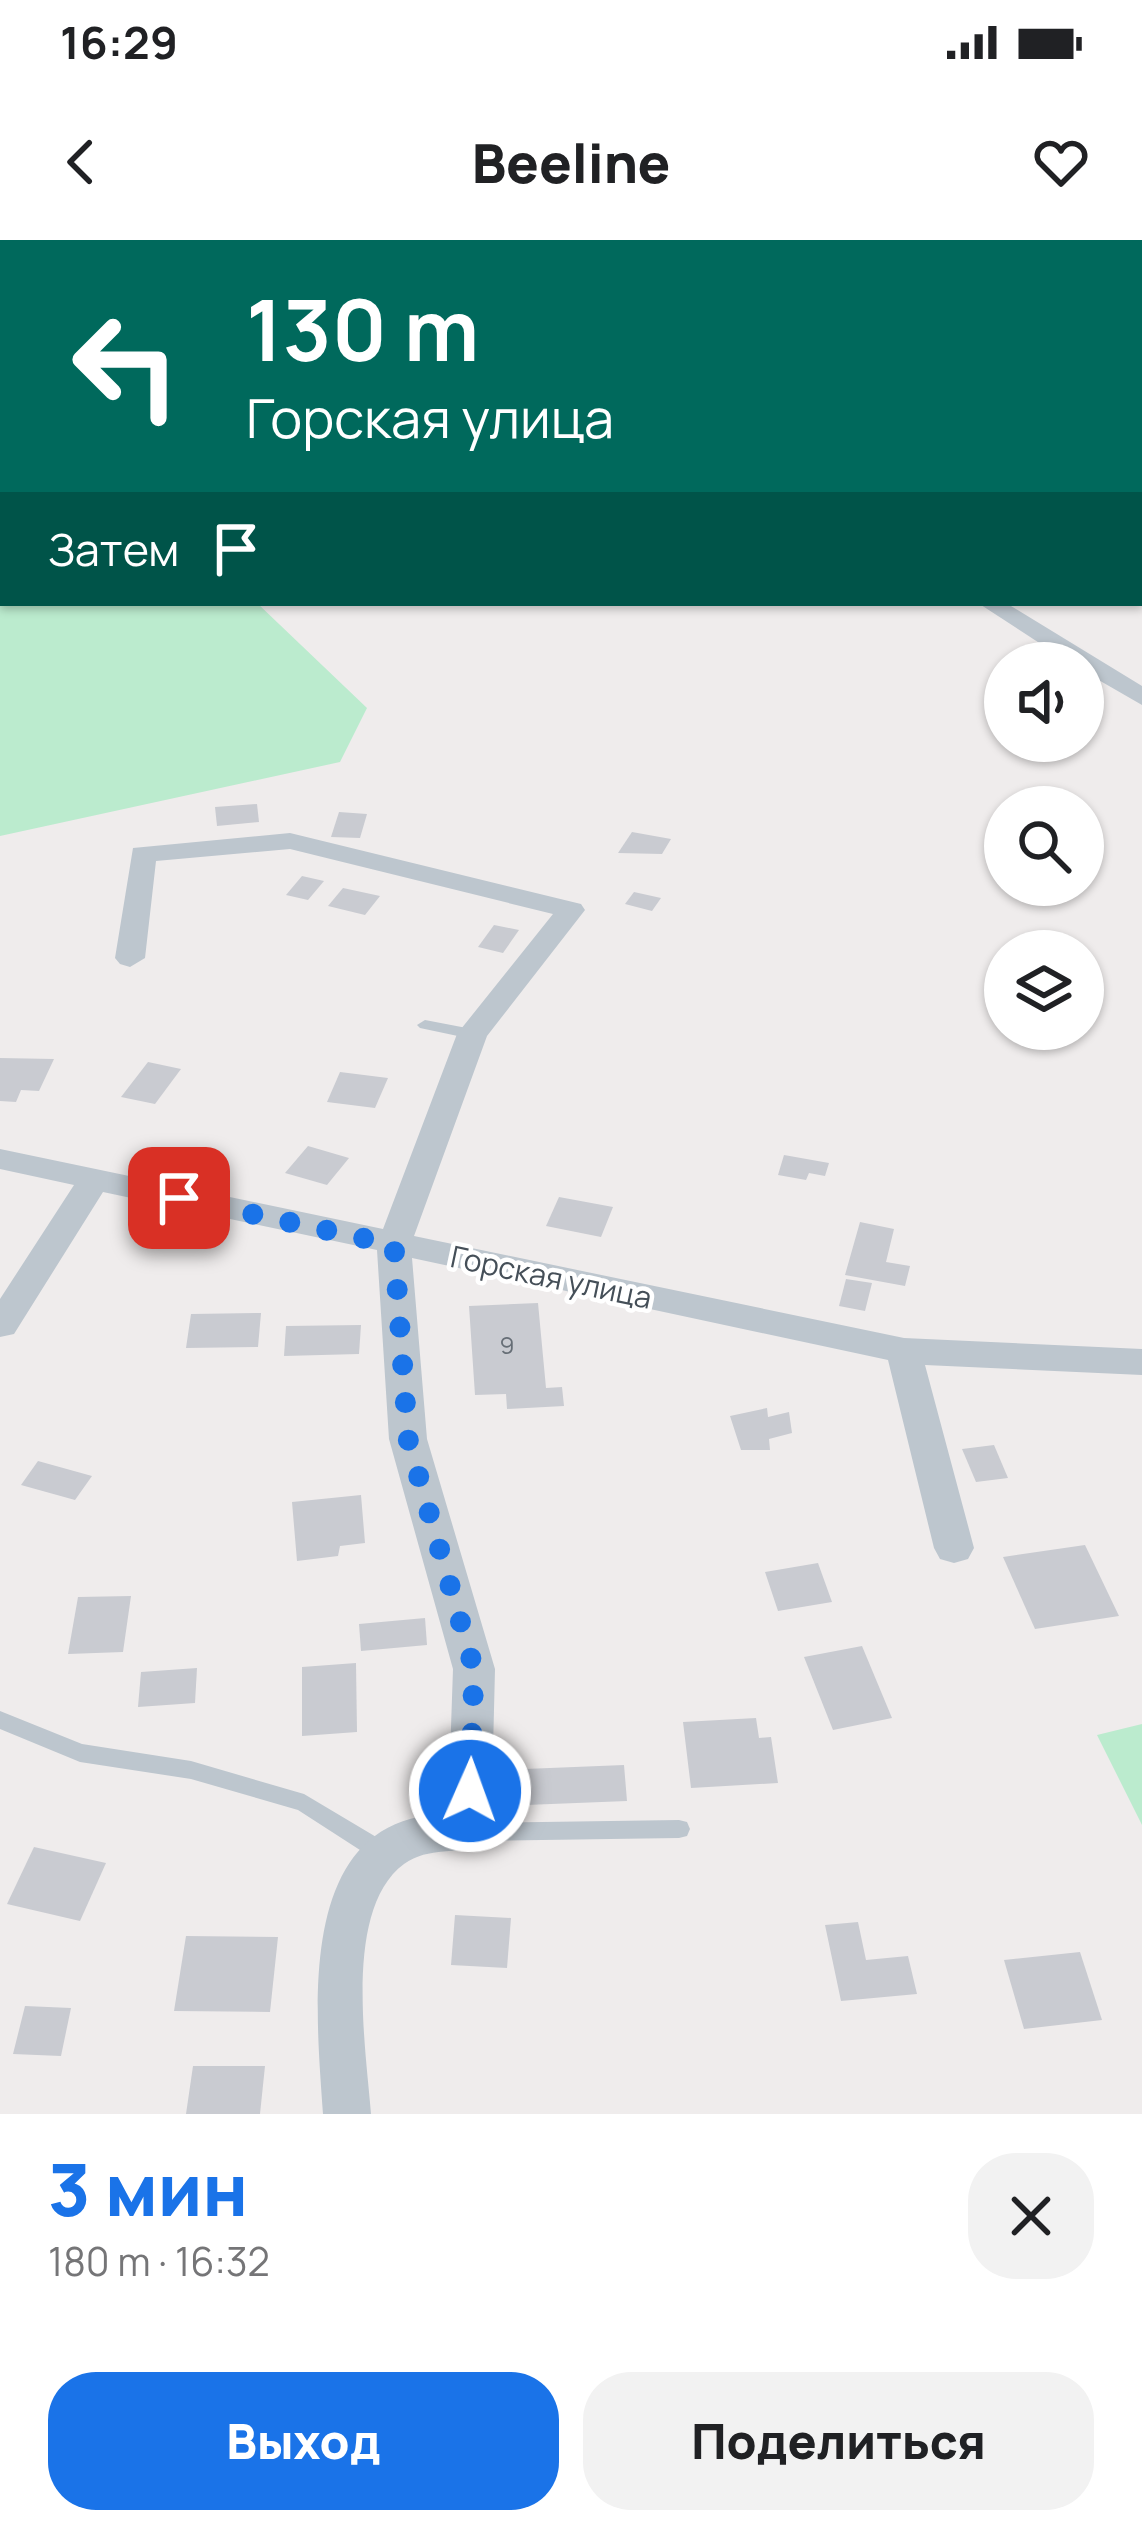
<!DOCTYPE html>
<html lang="ru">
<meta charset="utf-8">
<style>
:root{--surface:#fff;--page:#f2f2f2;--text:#202124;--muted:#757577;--accent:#1a73e8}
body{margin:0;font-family:Manrope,sans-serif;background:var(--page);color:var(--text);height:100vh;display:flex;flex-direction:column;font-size:45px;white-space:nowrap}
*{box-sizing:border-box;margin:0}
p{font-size:39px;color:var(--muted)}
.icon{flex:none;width:66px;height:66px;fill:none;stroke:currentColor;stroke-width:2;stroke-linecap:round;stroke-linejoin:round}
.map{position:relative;height:1874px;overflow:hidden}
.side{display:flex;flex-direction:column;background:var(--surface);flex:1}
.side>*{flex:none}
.top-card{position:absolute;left:0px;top:0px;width:1143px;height:366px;box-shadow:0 3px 9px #0004;background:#00695c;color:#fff;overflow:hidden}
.controls{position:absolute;left:984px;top:402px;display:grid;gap:24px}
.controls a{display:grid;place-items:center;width:120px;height:120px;border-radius:50%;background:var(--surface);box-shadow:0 3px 9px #0004;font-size:60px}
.pin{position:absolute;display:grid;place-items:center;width:102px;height:102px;color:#fff;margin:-51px;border-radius:24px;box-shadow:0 6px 18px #0006}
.me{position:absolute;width:132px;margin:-66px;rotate:2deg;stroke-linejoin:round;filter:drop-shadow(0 0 9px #0008)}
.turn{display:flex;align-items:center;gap:42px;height:252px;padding:0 48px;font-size:54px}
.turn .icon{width:156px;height:156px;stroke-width:2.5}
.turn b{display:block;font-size:84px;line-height:102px}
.then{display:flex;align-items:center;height:114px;padding:0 48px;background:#0003;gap:24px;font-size:45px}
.round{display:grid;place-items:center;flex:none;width:126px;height:126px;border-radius:48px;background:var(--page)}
.head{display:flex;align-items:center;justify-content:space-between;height:204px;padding:0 48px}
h1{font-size:72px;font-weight:800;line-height:90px;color:var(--accent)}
.cta{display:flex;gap:24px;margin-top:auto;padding:24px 48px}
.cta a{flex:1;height:138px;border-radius:48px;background:var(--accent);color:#fff;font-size:48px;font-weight:800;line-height:138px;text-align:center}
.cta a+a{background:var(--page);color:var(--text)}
.status{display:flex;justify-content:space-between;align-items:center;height:84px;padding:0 60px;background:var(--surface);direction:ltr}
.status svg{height:33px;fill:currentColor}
header{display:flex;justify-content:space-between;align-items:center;height:156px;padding:0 48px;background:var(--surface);font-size:54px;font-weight:800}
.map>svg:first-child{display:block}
</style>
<div class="status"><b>16:29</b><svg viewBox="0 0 49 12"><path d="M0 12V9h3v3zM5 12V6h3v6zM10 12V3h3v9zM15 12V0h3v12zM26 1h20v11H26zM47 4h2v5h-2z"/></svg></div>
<header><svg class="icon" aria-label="back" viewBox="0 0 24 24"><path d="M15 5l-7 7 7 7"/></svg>Beeline<svg class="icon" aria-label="heart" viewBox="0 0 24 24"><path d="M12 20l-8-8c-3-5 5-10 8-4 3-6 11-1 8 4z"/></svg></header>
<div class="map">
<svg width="1142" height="1874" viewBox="0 0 1142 1874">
<rect width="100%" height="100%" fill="#efecec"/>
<g fill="#bbebce">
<polygon points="0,0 380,3 3,3 3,363 257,363 367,468 340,522 0,596"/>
<polygon points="1142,1484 1142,1585 1097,1495"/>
</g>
<g fill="#c9cbd1">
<polygon points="257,564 259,582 217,586 215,567"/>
<polygon points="339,572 367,574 360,598 331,597"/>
<polygon points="632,592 671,599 662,614 618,613"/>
<polygon points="302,636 324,641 308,660 286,655"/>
<polygon points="343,648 380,656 365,675 328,666"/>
<polygon points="634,652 661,658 652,671 625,664"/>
<polygon points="494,685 519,690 503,713 478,707"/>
<polygon points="0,818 54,819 39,851 21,850 16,862 0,861"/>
<polygon points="148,822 181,829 155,864 121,857"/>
<polygon points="340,832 388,838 375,868 327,862"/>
<polygon points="308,906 349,918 327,945 285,933"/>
<polygon points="784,915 829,923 825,936 809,933 806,940 778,935"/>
<polygon points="559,957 613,967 601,997 546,986"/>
<polygon points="860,982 894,989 886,1022 910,1026 905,1046 845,1035"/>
<polygon points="846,1039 872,1043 865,1071 839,1066"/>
<polygon points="538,1063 546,1148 562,1147 564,1166 507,1169 506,1154 475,1155 469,1066"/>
<polygon points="261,1073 258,1107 186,1108 191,1074"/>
<polygon points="361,1085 359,1114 284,1116 286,1086"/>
<polygon points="767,1168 768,1177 789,1172 792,1193 769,1199 770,1210 741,1210 730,1176"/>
<polygon points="994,1205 1008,1238 976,1242 962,1209"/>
<polygon points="38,1221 92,1236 75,1260 21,1245"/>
<polygon points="361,1255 365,1303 340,1306 338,1316 297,1321 292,1262"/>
<polygon points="1085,1305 1119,1376 1035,1389 1003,1317"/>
<polygon points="818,1323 832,1362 778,1371 765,1332"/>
<polygon points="131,1356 123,1412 68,1414 78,1357"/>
<polygon points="425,1378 427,1405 361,1411 359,1384"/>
<polygon points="862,1406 892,1478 833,1490 804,1417"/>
<polygon points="356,1423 357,1492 302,1496 302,1427"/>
<polygon points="197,1428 195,1463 138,1467 141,1432"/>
<polygon points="756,1478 759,1498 771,1497 778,1543 691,1548 683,1482"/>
<polygon points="624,1525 627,1561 526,1565 525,1529"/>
<polygon points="34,1607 106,1623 80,1681 7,1664"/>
<polygon points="455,1675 511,1678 507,1728 451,1725"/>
<polygon points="858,1682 866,1720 908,1716 917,1754 841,1761 825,1685"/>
<polygon points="186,1696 278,1697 270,1772 174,1771"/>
<polygon points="1080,1712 1102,1780 1024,1789 1004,1720"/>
<polygon points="25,1766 71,1768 61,1816 13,1814"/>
<polygon points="193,1826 265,1826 260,1874 186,1874"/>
</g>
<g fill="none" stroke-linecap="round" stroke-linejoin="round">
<g fill="#bdc6ce" fill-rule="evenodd">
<polygon points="425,780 472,789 480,794 472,799 420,788 417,785"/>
<polygon points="0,1471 82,1504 191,1521 304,1554 393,1607 396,1614 393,1621 385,1624 377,1621 298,1570 191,1539 80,1522 0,1489"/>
<polygon points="679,1580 687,1582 690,1589 687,1596 679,1598 469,1601 461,1599 458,1592 461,1585 469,1583"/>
</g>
<g fill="#bdc6ce" fill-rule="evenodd">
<polygon points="384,0 406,0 408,3 386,3"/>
<polygon points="734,0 781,0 783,3 736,3"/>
<polygon points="978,363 1006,363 1142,446 1142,465 1083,431 1083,423 1070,423"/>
<path d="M290,593L581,664L585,670L487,796L414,996L904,1098L1142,1109V1135L925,1125L974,1308L968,1319L954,1323L940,1319L934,1308L888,1120L412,1018L427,1199L495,1429L491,1592L484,1605C458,1615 429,1606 404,1624C343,1669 366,1808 371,1874H323C316,1771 294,1575 448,1574L453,1429L389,1199L377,1010L103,952L14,1094L0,1097V1059L74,945L0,929V909L383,989L457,794L553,674L290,609L156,621L145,718L130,727L120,724L115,718L133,608Z"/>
</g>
</g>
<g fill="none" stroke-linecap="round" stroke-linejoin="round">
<polyline stroke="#1a73e8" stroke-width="21" stroke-dasharray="0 37.8" points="179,958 394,1005 408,1199 474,1429 470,1551"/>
</g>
<g text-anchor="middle" stroke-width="9" stroke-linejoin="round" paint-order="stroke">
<g font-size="24" fill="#666e76">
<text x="507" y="1114">9</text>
</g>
<g font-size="30" fill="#454f58" stroke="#fff">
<text transform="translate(551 1038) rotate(12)" y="10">Горская улица</text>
</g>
</g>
</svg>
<div class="controls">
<a><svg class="icon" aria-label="sound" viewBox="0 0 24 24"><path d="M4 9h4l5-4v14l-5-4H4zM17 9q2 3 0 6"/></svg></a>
<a><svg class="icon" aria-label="search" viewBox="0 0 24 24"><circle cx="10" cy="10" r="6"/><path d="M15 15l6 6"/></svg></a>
<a><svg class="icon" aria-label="layers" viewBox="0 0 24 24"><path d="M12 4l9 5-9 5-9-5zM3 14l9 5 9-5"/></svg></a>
</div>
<div class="pin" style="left:179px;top:958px;background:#d93025"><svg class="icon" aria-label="arrive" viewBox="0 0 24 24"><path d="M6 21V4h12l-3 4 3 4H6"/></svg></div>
<svg class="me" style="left:470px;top:1551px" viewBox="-20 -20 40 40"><circle r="17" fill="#1a73e8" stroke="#fff" stroke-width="3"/><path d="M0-11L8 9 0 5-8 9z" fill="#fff"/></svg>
<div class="top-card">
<div class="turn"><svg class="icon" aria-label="left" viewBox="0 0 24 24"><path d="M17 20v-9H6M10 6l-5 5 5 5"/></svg><div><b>130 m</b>Горская улица</div></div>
<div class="then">Затем<svg class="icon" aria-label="arrive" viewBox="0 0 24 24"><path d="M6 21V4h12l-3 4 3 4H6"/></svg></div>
</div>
</div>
<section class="side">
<div class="head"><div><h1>3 мин</h1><p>180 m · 16:32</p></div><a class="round"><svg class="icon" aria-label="close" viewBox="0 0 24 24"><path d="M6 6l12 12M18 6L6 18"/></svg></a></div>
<div class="cta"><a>Выход</a><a>Поделиться</a></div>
</section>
